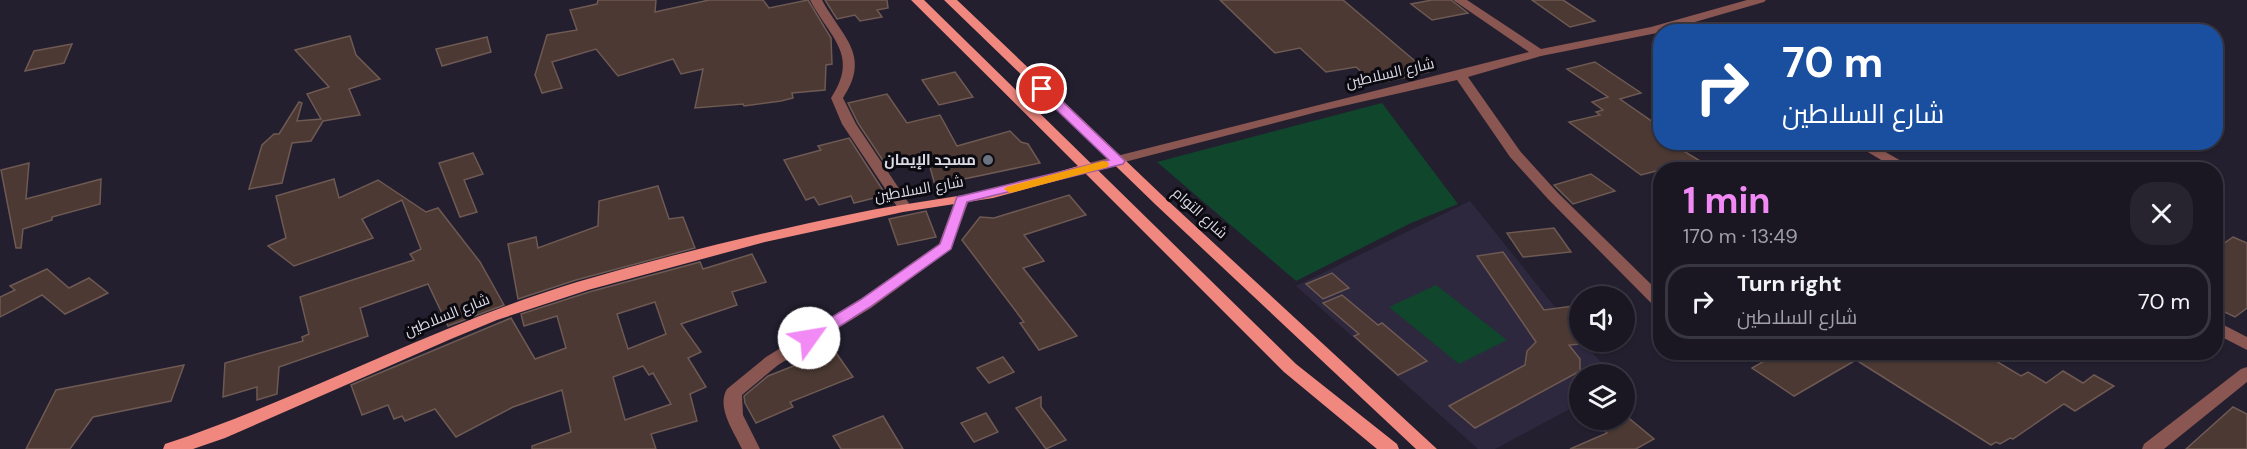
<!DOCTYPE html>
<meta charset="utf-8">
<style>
:root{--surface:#1a1723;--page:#272430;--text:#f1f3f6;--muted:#9f9fa6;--line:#383641;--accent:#f18af4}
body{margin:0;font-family:"DM Sans",Cairo,sans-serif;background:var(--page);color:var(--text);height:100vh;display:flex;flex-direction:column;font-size:22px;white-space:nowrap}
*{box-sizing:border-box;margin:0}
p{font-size:20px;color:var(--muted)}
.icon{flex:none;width:33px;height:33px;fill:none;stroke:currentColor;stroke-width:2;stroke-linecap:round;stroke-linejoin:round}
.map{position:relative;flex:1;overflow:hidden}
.panel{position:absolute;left:1653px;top:162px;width:570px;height:198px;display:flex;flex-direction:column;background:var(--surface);border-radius:24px;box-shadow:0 2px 4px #0004,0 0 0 2px var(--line)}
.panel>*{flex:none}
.hud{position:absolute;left:1653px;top:24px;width:570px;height:126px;border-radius:24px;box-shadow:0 2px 4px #0004,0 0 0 2px var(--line);background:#1a4fa0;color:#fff;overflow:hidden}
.tools{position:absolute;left:1569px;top:286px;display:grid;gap:12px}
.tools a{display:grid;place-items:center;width:66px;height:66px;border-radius:50%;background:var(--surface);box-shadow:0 2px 4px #0004,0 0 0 2px var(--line);font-size:30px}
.pin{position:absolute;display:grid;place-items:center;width:51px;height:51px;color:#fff;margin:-26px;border:3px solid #fff;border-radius:50%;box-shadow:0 2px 6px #0007}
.me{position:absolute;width:66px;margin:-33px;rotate:58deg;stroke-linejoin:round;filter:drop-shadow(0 0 4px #0008)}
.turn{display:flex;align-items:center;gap:21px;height:126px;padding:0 30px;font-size:27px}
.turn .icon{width:78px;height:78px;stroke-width:2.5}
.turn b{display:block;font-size:42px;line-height:51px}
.round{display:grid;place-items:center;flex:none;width:63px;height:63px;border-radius:24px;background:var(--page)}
.overview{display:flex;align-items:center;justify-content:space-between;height:102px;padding:0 30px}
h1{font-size:36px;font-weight:700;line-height:45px;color:var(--accent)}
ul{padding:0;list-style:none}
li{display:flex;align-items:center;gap:18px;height:75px;margin:0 12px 9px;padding:0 18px;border:3px solid var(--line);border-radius:24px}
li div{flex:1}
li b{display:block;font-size:22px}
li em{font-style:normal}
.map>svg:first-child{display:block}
</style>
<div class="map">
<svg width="2247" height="449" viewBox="0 0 2247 449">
<rect width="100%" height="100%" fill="#231f2f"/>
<polygon fill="#2d283e" points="1470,201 1579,337 1580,342 1584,342 1611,375 1580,375 1579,404 1495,449 1478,449 1296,286"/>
<g fill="#0f462c">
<polygon points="1382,103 1458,204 1411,223 1296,281 1157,162"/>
<polygon points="1436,285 1507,340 1459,364 1389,307"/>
</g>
<g fill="#4c3933" stroke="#6e5953" stroke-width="1.5" fill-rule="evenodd">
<polygon points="598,0 656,0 655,12 709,0 763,0 769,8 808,0 831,38 832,64 826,65 825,90 792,93 793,98 781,101 744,106 743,104 695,108 703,69 681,74 673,59 618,76 596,49 552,62 562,88 542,93 535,75 547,35 577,30 570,10 597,4"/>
<polygon points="825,0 887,0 888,8 877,10 882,17 860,21 855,15 837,19"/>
<polygon points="1220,0 1343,0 1428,72 1375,84 1356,67 1326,72 1300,48 1275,53"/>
<polygon points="1432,0 1451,0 1468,13 1432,20 1411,4"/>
<polygon points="1532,0 1563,0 1595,21 1570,27"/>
<polygon points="350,36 356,55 380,79 349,89 360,115 323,121 311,141 292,143 282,183 249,189 262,145 274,134 279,134 299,102 302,103 297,121 321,119 307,94 329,87 295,50"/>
<polygon points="487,37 491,52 442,66 436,49"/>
<polygon points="72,44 64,63 25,71 34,51"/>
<polygon points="1595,62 1641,93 1620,99 1660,127 1660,142 1669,142 1715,170 1660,170 1641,175 1569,122 1600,115 1596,112 1603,110 1592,102 1608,97 1567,69"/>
<polygon points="955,72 973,97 939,105 922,80"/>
<polygon points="887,94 907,123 940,115 957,146 1010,131 1021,142 1028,144 1040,163 935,185 926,153 886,165 858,123 848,103"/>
<polygon points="849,138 886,195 854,203 851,196 819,205 814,197 806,200 784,160 821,150 818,146"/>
<polygon points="473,153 483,174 464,180 477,212 460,217 439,163"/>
<polygon points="29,163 26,199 101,179 100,204 52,217 52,220 23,229 21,248 16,248 1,170"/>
<polygon points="1591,174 1615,191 1573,204 1554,185"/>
<polygon points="334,179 339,198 378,180 426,212 438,208 480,262 504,305 448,326 428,284 360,308 368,336 279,367 277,394 257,400 257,387 223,397 225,363 303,341 302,337 309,334 300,297 414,260 410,254 421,249 402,200 362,219 373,238 294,266 268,246 286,238 276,196"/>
<polygon points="658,186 669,219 683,217 695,248 576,280 518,299 508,244 536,237 538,248 598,226 599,201"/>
<polygon points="1069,195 1086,215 1024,235 1044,261 1023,268 1077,336 1039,350 1020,323 1024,322 962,240 980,217 994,218"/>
<polygon points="926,211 936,237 898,245 889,219"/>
<polygon points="1554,228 1571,252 1523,257 1507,233"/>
<polygon points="2233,237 2247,243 2247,308 2235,317 2216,308 2216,249"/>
<polygon points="1503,252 1544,310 1580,305 1580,344 1569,345 1580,359 1580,371 1475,428 1449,406 1525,365 1527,351 1536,342 1477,256"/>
<path d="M752,254L766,282L732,292L737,305L681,324L701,352L688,358L706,387L690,394L697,421L651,434L656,449H532V446L571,432L562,390L513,407L456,437L435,409L405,421L402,416L394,419L388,405L362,415L351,385L511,318L535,359L566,348L557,316L524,326L521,314L589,292L700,262L703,269ZM655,302L666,334L628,349L617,314ZM643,366L649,375L653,373L671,404L625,420L613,377Z"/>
<polygon points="47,269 69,288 89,278 108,293 65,314 42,295 0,317 0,297 15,290 10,286"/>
<polygon points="1332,273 1349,288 1323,299 1306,284"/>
<polygon points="1342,295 1378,325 1382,323 1427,361 1398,375 1354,336 1359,334 1323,303"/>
<polygon points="834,350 853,377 790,402 793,407 756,423 745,403 744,396 768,376"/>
<polygon points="1780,352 1981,352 2021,376 2028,372 2046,383 2063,371 2083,383 2094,375 2114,386 2075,411 2064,404 2013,439 2010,438 2000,444 1996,442 1991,445 1856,360 1794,396 1752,368"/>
<polygon points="1003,357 1014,372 989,383 977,368"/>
<polygon points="184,365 171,401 93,417 70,449 26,449 56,390"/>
<polygon points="1041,397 1041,407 1066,440 1046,449 1016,408"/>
<polygon points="2233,407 2247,414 2247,449 2186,449"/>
<polygon points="986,413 998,432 974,442 961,423"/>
<polygon points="1625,415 1654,439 1636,449 1570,449 1607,433 1601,427 1616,420 1624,420"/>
<polygon points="883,416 903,449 841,449 833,436"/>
</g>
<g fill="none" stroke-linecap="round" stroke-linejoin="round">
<g fill="#895651" fill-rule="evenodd">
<path d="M810,0H822C842,37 872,55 843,98L856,124L912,208L910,211H900L842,124L831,98C860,55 830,38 810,0Z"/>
<polygon points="1453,0 1467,0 1541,49 1651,27 1747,0 1766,0 1764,2 1657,33 1541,56 1468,77 1520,151 1558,193 1660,293 1660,307 1654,306 1548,199 1510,157 1457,80 1317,112 1086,172 1079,168 1081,165 1529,52"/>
<polygon points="1851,142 1868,142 1917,170 1898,170"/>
<path d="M962,196L969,200L951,249L871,308L778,365L742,395L743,415L760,449H742C734,432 716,407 727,389L766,357L859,300L939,244L955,200Z"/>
<polygon points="2216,321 2247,337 2247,350 2216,334"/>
<polygon points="2247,367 2247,382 2164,449 2142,449 2144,444 2241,369"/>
</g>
<g fill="#f1887f" fill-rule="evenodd">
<path d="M911,0H924L1296,364L1397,444L1399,449H1377L1284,372L1085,173L993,198L903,212L765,242L588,290L497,320L451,339L225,438L193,449H163L165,444C306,397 435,325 577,282C670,255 763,232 857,213C903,203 950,199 995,189C1023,183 1051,174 1078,166Z"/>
<polygon points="944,0 957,0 1166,199 1437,449 1416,449 1156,205"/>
</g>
</g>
<polygon fill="#f18af4" stroke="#9d5a9f" stroke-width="1.5" points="1042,85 1046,86 1123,159 1125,161 1123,164 967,202 951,249 870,307 815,342 804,342 802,338 804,334 860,300 940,244 957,197 1109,160 1037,91 1036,89"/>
<polygon fill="#f59e0b" points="1103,161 1108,162 1109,164 1108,167 1010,193 1004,189 1006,187"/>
<circle fill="#6b7280" stroke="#0c0a11" stroke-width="2" cx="988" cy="160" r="6"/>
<g text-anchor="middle" stroke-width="6" stroke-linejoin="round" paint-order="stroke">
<g font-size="15" fill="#dcdae5" stroke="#0c0a11">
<text transform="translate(1390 73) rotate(-13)" y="5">شارع السلاطين</text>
<text transform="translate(919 189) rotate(-10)" y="5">شارع السلاطين</text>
<text transform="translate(1200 213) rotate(42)" y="5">شارع التوام</text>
<text transform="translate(447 315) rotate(-22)" y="5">شارع السلاطين</text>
</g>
<g font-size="15" font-weight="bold" fill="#dcdae5" stroke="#0c0a11" text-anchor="end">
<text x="976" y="165">مسجد الإيمان</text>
</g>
</g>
</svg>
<div class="tools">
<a><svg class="icon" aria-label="sound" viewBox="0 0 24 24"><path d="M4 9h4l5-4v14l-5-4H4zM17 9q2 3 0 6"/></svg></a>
<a><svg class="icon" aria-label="layers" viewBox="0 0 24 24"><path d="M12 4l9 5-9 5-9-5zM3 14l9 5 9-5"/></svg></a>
</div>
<div class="pin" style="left:1042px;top:89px;background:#d93025"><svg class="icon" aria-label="arrive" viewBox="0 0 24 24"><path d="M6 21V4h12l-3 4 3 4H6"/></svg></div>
<svg class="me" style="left:809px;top:338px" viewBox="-20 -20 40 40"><circle r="19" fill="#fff"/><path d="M0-13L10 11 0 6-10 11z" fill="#f18af4"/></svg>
<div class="hud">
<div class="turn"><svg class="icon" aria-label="right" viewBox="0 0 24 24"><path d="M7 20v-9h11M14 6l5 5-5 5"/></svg><div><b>70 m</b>شارع السلاطين</div></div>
</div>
<section class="panel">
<div class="overview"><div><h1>1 min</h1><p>170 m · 13:49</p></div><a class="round"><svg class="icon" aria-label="close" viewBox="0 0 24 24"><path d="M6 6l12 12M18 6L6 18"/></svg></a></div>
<ul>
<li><svg class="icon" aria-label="right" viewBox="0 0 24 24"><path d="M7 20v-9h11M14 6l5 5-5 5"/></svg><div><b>Turn right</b><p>شارع السلاطين</p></div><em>70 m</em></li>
</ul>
</section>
</div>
